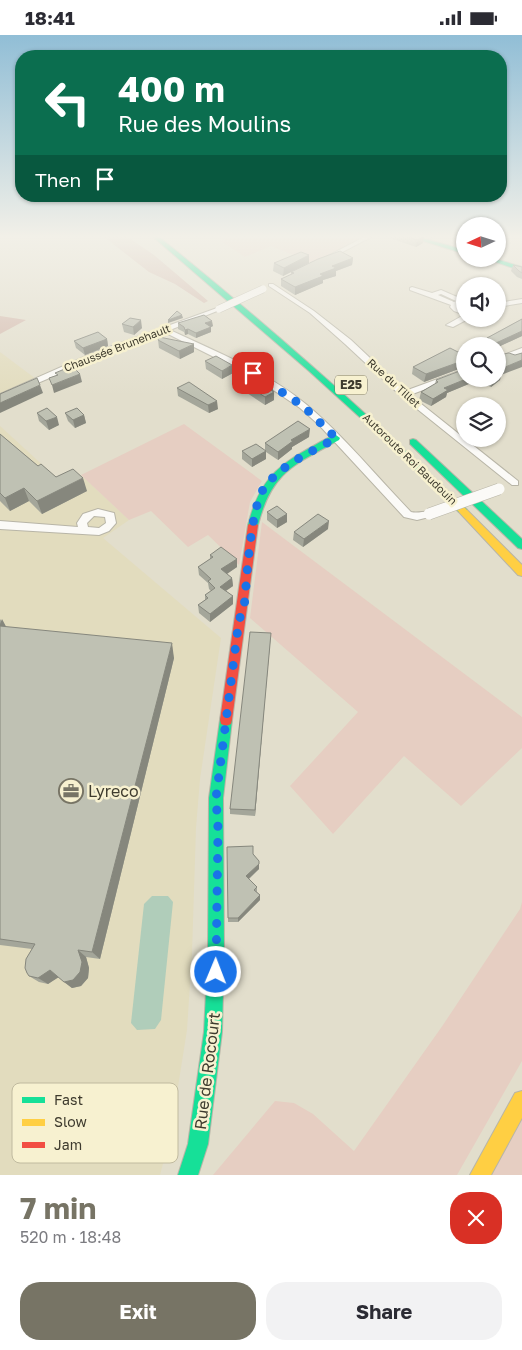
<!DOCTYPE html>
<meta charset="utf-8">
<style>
:root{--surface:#fff;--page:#f2f2f3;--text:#2b2b33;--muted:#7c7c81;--accent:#777465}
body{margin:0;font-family:"Golos Text",sans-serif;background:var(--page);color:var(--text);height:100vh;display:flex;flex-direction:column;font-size:19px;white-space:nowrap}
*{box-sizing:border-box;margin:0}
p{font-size:16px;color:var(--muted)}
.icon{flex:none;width:28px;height:28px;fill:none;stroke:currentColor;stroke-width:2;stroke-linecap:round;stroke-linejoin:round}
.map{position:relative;height:1140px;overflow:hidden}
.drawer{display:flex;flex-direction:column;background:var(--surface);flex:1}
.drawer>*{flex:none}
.top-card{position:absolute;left:15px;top:15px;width:492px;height:152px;border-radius:20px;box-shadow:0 1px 4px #0004;background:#0b6e4f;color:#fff;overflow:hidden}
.needle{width:32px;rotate:266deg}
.fabs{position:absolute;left:456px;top:182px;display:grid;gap:10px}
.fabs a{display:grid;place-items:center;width:50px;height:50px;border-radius:50%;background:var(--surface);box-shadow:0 1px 4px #0004;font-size:25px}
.pin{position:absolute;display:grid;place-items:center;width:42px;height:42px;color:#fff;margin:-21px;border-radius:10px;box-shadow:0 2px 8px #0006}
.me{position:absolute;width:55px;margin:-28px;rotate:1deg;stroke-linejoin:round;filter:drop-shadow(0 0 4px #0008)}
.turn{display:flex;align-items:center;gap:18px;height:105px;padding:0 20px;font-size:22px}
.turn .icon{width:65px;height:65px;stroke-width:2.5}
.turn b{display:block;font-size:35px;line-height:42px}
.then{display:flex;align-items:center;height:48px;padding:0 20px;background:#0003;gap:10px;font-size:19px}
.round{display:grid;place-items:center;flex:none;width:52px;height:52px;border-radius:20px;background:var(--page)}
.head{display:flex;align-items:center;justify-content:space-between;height:85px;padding:0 20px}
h1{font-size:30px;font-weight:700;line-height:38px;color:var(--accent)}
.cta{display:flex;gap:10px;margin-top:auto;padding:10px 20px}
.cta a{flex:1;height:58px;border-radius:20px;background:var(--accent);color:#fff;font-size:20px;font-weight:700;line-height:58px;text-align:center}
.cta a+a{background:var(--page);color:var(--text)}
.status{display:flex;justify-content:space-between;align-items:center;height:35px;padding:0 25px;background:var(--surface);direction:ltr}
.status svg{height:14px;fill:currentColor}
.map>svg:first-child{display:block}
</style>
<div class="status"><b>18:41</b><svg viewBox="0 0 49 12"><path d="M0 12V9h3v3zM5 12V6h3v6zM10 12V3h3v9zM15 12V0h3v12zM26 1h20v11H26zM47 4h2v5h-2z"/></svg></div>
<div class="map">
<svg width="522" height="1140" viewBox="0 0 522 1140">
<rect width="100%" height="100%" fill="#e2decc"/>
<g fill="#e2dcbe">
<polygon points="0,317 36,344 0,360"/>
<polygon points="0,391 60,446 81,440 129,485 103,503 221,603 200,744 196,793 192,918 187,995 170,1102 160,1140 0,1140"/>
</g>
<g fill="#e6cec2">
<polygon points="233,201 364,201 313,228 271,211 245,222 221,206"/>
<polygon points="184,389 262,446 250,467 239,530 208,500 188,512 151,476 129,485 81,440"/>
<polygon points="262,487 522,682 522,713 461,771 404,721 333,799 290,751 358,677 250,583"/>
<polygon points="522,867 522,1026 457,1140 213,1140 275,1066 294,1068 313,1079 354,1116 443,990 520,874"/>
<polygon points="522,1084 522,1140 491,1140"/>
</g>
<g fill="#d4baae">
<polygon points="103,201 126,201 154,220 208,266 204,268 175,249 149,237"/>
<polygon points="0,281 26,285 0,299"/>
</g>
<polygon fill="#b0cdba" points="152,861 168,861 173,867 161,985 155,994 137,995 131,988 144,869"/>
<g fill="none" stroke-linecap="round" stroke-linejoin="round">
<defs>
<g id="street">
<polygon points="366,201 373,201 329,224 324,223"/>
<polygon points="269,249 273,249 314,276 351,305 405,356 465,334 465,339 410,360 518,446 518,450 512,450 401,361 345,309 310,278 269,251"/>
<path d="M412,252L432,258L441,255L464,265V267L460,268L457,272L465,276V280L454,276L450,272L451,270L410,255V253ZM441,259L456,266L454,267L438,260Z"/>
<polygon points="522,264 522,268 498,272 498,268"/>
<path d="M217,273L222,274L170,295C217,317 267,337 307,370C345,402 377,442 411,477C419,479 425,475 433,477L434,479L433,481L417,485L404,482L319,390L300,373L254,342L164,297L99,322L0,364V359L93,318Z"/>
<polygon points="462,281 465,281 465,284 468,284 453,292 446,290"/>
<polygon points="522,313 522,318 498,326 498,322"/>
<path d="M98,474L114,478L116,488L109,496L99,500L0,494V486L78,492L77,488L83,479ZM94,481L105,482L106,488L99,493L88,492L87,488Z"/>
</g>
<g id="fast">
<path d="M152,201H158C264,287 367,377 465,473L467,475L465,477H459L385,405L309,336Z"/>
<polygon points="407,201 415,201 465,215 465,219"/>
<polygon points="487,224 496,224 522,232 522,236"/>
<path d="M336,400L340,403L339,405C294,430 272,436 258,490L253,494L249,492L248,490C258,451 273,433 308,414C317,409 326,403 336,400Z"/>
<polygon points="413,404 416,405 522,504 522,514 518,513 410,409 410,405"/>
<polygon points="226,679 231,681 232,685 223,763 224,917 222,997 208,1109 198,1140 178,1140 188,1109 204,997 208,917 209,763 220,685 221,681"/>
</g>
<g id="slow">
<polygon points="462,472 465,473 522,530 522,541 518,540 459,477 457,475"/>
<polygon points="522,1056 522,1083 491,1140 470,1140 515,1058"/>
</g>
<polygon id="jam" points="253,486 258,490 232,685 231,689 226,691 221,689 220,685 248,490"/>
</defs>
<use href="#street" stroke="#b8b5a7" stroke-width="2"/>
<use href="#fast" stroke="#b8b5a7" stroke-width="2"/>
<use href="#slow" stroke="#b8b5a7" stroke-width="2"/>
<use href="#jam" stroke="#b8b5a7" stroke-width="2"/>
<use href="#street" fill="#fbfaf7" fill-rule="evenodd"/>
<use href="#fast" fill="#16e098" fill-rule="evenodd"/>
<use href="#slow" fill="#ffcf43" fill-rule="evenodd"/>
<use href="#jam" fill="#f24e42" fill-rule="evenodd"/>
<defs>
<polyline id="street-bridge-far1" points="219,274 263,254"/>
<polyline id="street-bridge" points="429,479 499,454"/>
</defs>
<use href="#street-bridge-far1" stroke="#b8b5a7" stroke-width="8" stroke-linecap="butt"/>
<use href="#street-bridge" stroke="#b8b5a7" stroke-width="12" stroke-linecap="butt"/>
<use href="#street-bridge-far1" stroke="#fbfaf7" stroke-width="7"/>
<use href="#street-bridge" stroke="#fbfaf7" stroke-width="11"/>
</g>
<g fill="#a4a69a">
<polygon points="384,201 422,201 423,208 416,212"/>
<polygon points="423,201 436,201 432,203"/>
<polygon points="353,223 352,230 336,236 336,241 323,245 323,248 295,260 281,251 281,244 291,240 291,237"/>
<polygon points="274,228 309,228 283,241 273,236"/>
<polygon points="513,230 522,232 522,244 517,242 511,236"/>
<polygon points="522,284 522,301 498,312 501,340 500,345 491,352 476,346 447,358 446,362 431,371 419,365 421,357 435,349 436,345 465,344 498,344 486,306 487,303"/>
<polygon points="178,288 213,291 211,292 211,297 196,303 188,299 185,300 184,297 178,294"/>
<polygon points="122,289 142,293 134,300 124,297"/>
<polygon points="107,304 108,311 85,320 76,313 74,306"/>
<polygon points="158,305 194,317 180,324 159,313"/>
<polygon points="465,314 465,333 464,332 424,347 412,339 413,332 458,317"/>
<polygon points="205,326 233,338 222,344 206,334"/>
<polygon points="241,344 273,353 274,365 265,370 244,356 244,353 241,352"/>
<polygon points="177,353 218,374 209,378 178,361"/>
<polygon points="37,378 59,390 49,395 39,386"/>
<polygon points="65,378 84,380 86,388 75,393 68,386"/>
<polygon points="0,399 38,431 56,442 87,456 42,479 29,466 10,476 0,466"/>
<polygon points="309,402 292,412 292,414 278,425 266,417 266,424 252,432 242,424 242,416 265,415 265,408"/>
<polygon points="267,477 287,479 287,487 277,493 267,485"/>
<polygon points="328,494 303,512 293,505 294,497"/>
<polygon points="210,520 237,524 237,532 227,539 232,543 233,551 226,556 233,561 233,569 210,587 199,578 198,570 205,565 205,560 211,556 209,554 208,548 199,540 198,532 210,524"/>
<polygon points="0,584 6,592 174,623 100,924 86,922 89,933 88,943 81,951 72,953 58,942 48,949 39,947 29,941 32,914 0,910"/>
<polygon points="270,606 255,781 230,779 230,774"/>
<polygon points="253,819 259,826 259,834 249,844 257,852 257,857 260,860 260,865 238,887 228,887 228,883"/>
</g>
<g fill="#86877d">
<polygon points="424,201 423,208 416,212 417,205"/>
<polygon points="309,220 309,228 283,241 284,233"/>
<polygon points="353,223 352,230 336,236 336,241 323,245 323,248 295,260 295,252 320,239 332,231"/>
<polygon points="182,280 183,283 168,288 168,285"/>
<polygon points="141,285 142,293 134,300 133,292"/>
<polygon points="212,286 213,291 211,292 211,297 196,303 196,298 205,288"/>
<polygon points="188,294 188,299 185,300 185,295"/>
<polygon points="522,296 522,301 498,312 495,311 496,308"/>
<polygon points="107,304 108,311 85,320 83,313"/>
<polygon points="194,309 194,317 180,324 179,316"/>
<polygon points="465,325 464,332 424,347 426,339"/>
<polygon points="522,325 522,332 501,340 500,345 491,352 493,344 498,344 498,335"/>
<polygon points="232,330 233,338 222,344 222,336"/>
<polygon points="80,339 82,347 54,358 52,350"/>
<polygon points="466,344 477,344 476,346 447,358 446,362 431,371 433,364 444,353"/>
<polygon points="40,350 43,358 0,378 0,368"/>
<polygon points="273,353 273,358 274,357 274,365 265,370 265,362 269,354"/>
<polygon points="217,366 218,374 209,378 208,370"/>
<polygon points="84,380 86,388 75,393 73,385"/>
<polygon points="57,382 59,390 49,395 46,386"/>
<polygon points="310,394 309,402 292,412 292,414 278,425 278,417 291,405"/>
<polygon points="266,416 266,424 252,432 252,424"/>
<polygon points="83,443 87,456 42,479 37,466"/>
<polygon points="24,453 29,466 10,476 5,463"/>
<polygon points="287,479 287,487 277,493 277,485"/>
<polygon points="329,486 328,494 303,512 304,504"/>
<polygon points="237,524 237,532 222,542 221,534"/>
<polygon points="232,543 233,551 221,559 220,552"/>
<polygon points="233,561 233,569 210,587 210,579"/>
<polygon points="2,584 10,599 0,593 0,589"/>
<polygon points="271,598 270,606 255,781 255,775"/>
<polygon points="172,608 174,623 100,924 92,917"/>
<polygon points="259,829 259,834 246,846 246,841"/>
<polygon points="260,860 260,865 238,887 238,883"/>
<polygon points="78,915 86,922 89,933 88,943 81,951 72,953 64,947"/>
<polygon points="50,935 59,942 48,949 38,943"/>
</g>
<g fill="#bfc1b3" stroke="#86877d">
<polygon points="405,201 424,201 417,205"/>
<polygon points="340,216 353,223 332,231 336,233 320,239 323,241 295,252 281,244 294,238 291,237 318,224"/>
<polygon points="301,217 309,220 284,233 274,228"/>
<polygon points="513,230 522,232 522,238 519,236"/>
<polygon points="177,276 182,280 168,285"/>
<polygon points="204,280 212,286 205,288 211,292 196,298 188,294 185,295 184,292 178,288"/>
<polygon points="130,283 141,285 133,292 122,289"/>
<polygon points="522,284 522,296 496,308 487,303"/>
<polygon points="98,297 107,304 83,313 74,306"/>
<polygon points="159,302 194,309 179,316 158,305"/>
<polygon points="485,305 497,311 471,311"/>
<polygon points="498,311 500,313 499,320 509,318 515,320 522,318 522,325 498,335"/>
<polygon points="450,313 458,317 465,314 465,325 426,339 413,332"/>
<polygon points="216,321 232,330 222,336 205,326"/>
<polygon points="67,333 70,335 74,333 80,339 52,350 49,343 58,340 55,338"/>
<polygon points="465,334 465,344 466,344 444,353 448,355 433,364 421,357 438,347 436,345"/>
<polygon points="498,336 502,338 498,341"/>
<polygon points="250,339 273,353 269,354 274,357 265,362 244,348 246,347 241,344"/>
<polygon points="37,343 40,350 0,368 0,359"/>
<polygon points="189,347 217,366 208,370 177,353"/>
<polygon points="47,373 57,382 46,386 37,378"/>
<polygon points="77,373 84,380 73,385 65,378"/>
<polygon points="298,386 310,394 291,405 293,406 278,417 265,408"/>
<polygon points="0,399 38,431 41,429 56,442 73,434 83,443 37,466 24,453 5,463 0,458"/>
<polygon points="256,409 266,416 252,424 242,416"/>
<polygon points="277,471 287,479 277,485 267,477"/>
<polygon points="318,479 329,486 304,504 294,497"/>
<polygon points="221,512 237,524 221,534 232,543 220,552 233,561 210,579 198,570 208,563 205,560 215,553 208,546 211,544 198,532 213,522 210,520"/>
<polygon points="0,591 172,608 92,917 78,915 82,927 80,937 73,945 64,947 50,935 38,943 29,941 27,938 25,933 26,924 35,909 0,904"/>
<polygon points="250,597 271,598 255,775 230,774"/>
<polygon points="253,811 253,819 259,826 259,829 246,841 257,852 254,855 260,860 238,883 228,883 227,812"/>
</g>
<linearGradient id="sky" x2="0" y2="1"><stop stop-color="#91bed6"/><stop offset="0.56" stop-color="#f2f0e8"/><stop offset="1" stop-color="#f2f0e8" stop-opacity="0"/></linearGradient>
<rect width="522" height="360" fill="url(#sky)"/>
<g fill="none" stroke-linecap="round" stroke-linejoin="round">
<path stroke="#1a73e8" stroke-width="9" stroke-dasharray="0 16.2" d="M216,937L218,793L216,763L239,585L244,573C247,545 250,474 264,453C281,429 312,417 336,403L303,371L253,338"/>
</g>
<defs>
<symbol id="office-ring" viewBox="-11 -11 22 22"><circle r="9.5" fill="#f7f1d0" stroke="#777465" stroke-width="1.5"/><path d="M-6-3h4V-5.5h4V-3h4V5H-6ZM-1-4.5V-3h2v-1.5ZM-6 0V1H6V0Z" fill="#777465"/></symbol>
</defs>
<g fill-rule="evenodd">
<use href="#office-ring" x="57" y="742" width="28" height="28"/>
</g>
<g text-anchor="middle" stroke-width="5" stroke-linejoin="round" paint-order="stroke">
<g font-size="11" fill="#3e3b2e" stroke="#f7f1d0">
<text transform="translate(117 313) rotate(-21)" y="4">Chaussée Brunehault</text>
<text transform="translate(394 348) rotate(42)" y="4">Rue du Tillet</text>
<text transform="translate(410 424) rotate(44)" y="4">Autoroute Roi Baudouin</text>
</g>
<rect fill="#f7f1d0" stroke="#76725f" stroke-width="1" x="335" y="340.5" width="32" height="19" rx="4"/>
<g font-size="12" font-weight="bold" fill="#3e3b2e">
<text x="351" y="354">E25</text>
</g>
<g font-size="16" fill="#3e3b2e" stroke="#f7f1d0" text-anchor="start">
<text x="88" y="762">Lyreco</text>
</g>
<g font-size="16" fill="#3e3b2e" stroke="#f7f1d0">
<text transform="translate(207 1036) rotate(-83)" y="6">Rue de Rocourt</text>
</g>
</g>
<rect x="12" y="1048" width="166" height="80" rx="8" fill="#f7f1d0" stroke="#c0ba9f" stroke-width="1"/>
<rect x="22" y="1062" width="23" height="6" fill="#16e098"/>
<rect x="22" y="1084" width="23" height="7" fill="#ffcf43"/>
<rect x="22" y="1107" width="23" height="6" fill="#f24e42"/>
<g font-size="14" fill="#3e3b2e">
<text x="54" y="1070">Fast</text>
<text x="54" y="1092">Slow</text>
<text x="54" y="1115">Jam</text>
</g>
</svg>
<div class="fabs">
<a><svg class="needle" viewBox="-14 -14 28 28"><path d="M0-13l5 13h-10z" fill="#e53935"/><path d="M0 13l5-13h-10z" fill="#7c7c81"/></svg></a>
<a><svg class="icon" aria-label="sound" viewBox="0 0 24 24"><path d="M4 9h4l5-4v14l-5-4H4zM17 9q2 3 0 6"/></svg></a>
<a><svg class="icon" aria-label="search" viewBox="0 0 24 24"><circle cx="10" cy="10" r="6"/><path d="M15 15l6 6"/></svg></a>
<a><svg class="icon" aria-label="layers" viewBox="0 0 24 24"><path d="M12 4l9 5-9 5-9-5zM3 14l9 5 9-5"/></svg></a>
</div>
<div class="pin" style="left:253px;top:338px;background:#d93025"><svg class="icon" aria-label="arrive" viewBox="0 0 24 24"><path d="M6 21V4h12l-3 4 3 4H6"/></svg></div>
<svg class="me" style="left:216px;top:937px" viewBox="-20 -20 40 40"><circle r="17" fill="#1a73e8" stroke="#fff" stroke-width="3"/><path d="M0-11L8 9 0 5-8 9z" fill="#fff"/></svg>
<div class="top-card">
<div class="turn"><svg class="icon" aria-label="left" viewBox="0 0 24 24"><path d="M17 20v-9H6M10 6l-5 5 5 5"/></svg><div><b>400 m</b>Rue des Moulins</div></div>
<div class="then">Then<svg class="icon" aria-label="arrive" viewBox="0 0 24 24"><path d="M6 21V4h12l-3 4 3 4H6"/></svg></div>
</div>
</div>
<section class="drawer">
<div class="head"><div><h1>7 min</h1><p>520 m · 18:48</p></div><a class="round" style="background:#d93025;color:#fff"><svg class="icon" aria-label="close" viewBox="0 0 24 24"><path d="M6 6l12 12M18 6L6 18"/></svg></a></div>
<div class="cta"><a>Exit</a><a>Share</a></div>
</section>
